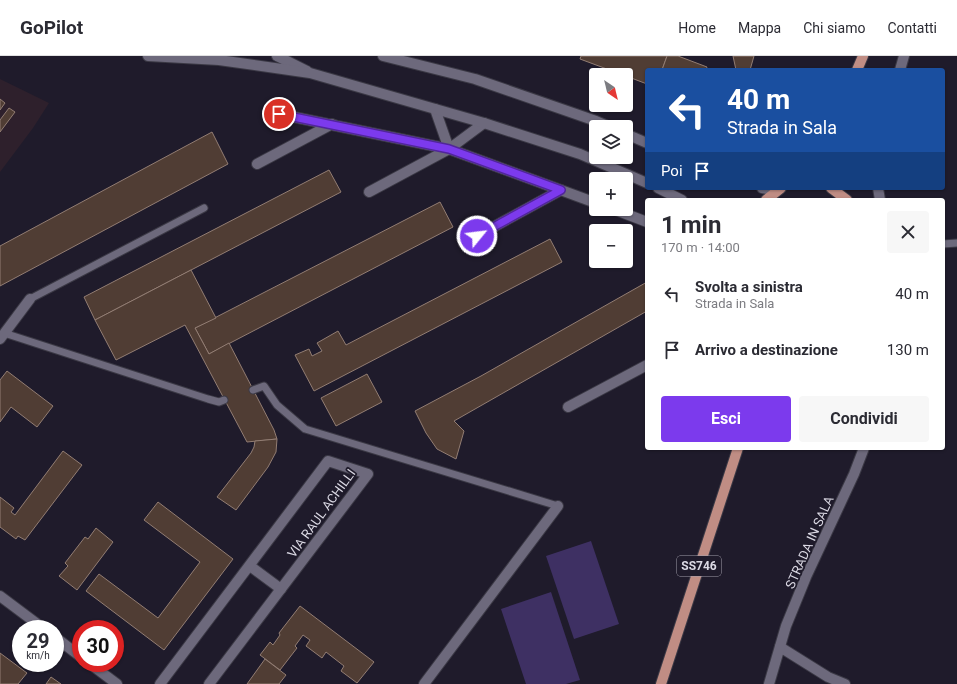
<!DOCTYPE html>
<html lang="it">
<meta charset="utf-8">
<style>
:root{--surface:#fff;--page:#f7f7f7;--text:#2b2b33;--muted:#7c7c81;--line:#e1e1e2;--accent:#7c3aed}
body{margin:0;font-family:Roboto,sans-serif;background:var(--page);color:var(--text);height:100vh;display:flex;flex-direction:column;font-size:15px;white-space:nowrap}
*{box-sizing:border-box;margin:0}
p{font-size:13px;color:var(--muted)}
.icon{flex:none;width:22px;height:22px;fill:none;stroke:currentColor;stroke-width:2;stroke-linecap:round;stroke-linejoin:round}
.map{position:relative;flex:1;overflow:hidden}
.drawer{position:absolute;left:645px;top:142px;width:300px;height:252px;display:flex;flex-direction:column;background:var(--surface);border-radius:4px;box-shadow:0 1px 3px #0004}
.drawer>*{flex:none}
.banner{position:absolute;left:645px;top:12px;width:300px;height:122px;border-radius:4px;box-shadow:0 1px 3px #0004;background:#1a4fa0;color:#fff;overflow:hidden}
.needle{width:26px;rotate:145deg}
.tools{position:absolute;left:589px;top:12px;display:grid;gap:8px}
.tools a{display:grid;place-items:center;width:44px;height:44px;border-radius:4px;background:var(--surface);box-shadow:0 1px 3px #0004;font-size:20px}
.speed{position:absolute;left:12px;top:564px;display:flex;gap:8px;font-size:20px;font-weight:700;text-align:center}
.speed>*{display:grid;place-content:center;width:52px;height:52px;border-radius:50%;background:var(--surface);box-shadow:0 1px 3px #0004;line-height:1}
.speed small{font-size:10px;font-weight:400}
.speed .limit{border:6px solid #d22;background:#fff;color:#111}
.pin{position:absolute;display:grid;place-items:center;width:34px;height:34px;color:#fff;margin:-17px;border:2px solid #fff;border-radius:50%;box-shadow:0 1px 4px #0007}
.me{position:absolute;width:44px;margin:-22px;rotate:61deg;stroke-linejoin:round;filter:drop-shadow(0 0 3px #0008)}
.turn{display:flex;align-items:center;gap:14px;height:84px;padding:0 16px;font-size:18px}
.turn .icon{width:52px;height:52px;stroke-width:2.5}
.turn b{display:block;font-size:28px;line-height:34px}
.then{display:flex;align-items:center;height:38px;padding:0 16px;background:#0003;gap:8px;font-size:15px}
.round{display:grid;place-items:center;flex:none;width:42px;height:42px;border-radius:4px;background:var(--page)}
.headline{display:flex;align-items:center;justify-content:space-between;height:68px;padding:0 16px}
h1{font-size:24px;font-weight:700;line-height:30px}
.primary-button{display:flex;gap:8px;margin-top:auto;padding:8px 16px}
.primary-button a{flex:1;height:46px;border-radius:4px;background:var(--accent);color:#fff;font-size:16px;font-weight:700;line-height:46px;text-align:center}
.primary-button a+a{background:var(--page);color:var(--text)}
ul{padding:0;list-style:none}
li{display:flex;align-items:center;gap:12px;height:56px;padding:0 16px}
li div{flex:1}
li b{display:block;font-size:15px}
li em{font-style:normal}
header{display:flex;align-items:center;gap:24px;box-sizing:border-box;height:56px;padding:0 20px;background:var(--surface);border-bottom:1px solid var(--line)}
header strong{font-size:19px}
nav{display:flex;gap:22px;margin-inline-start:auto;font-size:14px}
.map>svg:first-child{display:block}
</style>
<header>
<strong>GoPilot</strong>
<nav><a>Home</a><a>Mappa</a><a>Chi siamo</a><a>Contatti</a></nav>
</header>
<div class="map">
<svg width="957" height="628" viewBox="0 0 957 628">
<rect width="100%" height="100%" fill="#1f1b2b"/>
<polygon fill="#2e202c" points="0,23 49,47 33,72 0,116"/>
<g fill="#3e3063">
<polygon points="591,485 619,568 574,583 546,500"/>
<polygon points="551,536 580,624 566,628 526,628 501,553"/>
</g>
<g fill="#503d34" stroke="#927d73">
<polygon points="581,0 667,0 662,14 647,14 647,28 626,20 626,19 623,19 580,3"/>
<polygon points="667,0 678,0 707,11 706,14 662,14"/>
<polygon points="733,0 754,0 750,14 736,14"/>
<polygon points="0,43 5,47 0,54"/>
<polygon points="9,52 15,56 0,76 0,64"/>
<polygon points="212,76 228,108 0,230 0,190"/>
<polygon points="329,114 341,136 95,264 84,241"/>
<polygon points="440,146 453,171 209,298 195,272"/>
<polygon points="550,183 562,206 314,335 295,299 309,293 312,300 322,295 317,287 338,275 346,289"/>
<polygon points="191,214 216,262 195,272 209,298 229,287 274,374 277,383 247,386 185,269 116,304 95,264"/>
<polygon points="647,226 647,255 454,365 464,375 456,403 437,393 426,377 415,355 481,320"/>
<polygon points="7,315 53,350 37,371 11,351 0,366 0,324"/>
<polygon points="367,318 382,346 336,370 321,342"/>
<polygon points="277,383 276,396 268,411 236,454 217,441 251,397 254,391 255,385"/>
<polygon points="63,395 82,409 25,484 18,480 16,483 0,471 0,441 14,452 11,456 15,459"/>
<polygon points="158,446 233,503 164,594 86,535 99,518 158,562 200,506 144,464"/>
<polygon points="96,472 113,486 77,534 59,520 68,510 65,507 85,481 88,483"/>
<polygon points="300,550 374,606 357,627 341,615 344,610 326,596 322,602 306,590 310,584 303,579 295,590 297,592 280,614 260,599 270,586 273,589 280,579 279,577"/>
<polygon points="0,597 27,617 18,628 0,628"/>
<polygon points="265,603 286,619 279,628 247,628"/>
<polygon points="51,621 61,628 46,628"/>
</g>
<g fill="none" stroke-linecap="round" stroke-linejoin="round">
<defs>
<g id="service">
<polyline points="943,188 957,187"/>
<polyline points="30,243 204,152"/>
<polyline points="4,277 208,343 219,346 224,344"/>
<polyline points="253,334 264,330 277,349 305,373 558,450"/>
</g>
<g id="minor">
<polyline points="277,0 307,15"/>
<polyline points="900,14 904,0"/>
<polyline points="435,53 449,93"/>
<polyline points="279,58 449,93 596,147"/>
<polyline points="257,108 332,68"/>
<polyline points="878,132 880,144"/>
<polyline points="369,136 449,93 484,67"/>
<polyline points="613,153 647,166"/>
<polyline points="477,180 561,134"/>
<polyline points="0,283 30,243"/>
<polyline points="568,351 647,309"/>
<polyline points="250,510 281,533"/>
<polyline points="0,540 44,573"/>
<polyline points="55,581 81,601"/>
<polyline points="780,591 828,621 845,628"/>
<polyline points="89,607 117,628"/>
<polyline points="160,628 328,405 368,418 209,628"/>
<polyline points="424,628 558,450"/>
<polyline points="769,628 786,570 806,521 854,418 864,392"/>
</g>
<g id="tertiary">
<polyline points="148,0 219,4 310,17 484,67 580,98 647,127"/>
<polyline points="383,0 475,23 596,65 610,71"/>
<polyline points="626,78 647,87"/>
<polyline points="658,132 682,144"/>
<polyline points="762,132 776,135"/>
</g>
<g id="primary">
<polyline points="857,14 863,0"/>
<polyline points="831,132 847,144"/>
<polyline points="766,144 781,132"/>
<polyline points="661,628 738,392"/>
</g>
</defs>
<use href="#service" stroke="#3b3945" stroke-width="9"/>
<use href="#minor" stroke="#3b3945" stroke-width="12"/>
<use href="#tertiary" stroke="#3b3945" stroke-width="12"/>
<use href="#primary" stroke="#3b3945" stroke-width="12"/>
<use href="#service" stroke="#6d697c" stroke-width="7"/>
<use href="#minor" stroke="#6d697c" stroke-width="10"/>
<use href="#tertiary" stroke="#6d697c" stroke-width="10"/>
<use href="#primary" stroke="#c08d84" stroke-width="10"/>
</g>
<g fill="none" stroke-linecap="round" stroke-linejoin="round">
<defs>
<polyline id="route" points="279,58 449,93 561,134 477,180"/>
</defs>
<use href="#route" stroke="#51269a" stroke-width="10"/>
<use href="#route" stroke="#7c3aed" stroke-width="7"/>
</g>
<g text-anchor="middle" stroke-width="3.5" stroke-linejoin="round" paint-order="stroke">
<rect fill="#1f1b2b" stroke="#a3a0ac" stroke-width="1" x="677" y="500" width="44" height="20" rx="3"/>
<g font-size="12" font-weight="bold" fill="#dbd9e4">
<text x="699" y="514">SS746</text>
</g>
<g font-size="13" fill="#dbd9e4" stroke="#1f1b2b">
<text transform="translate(321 457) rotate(-54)" y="5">VIA RAUL ACHILLI</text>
<text transform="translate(809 486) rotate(-66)" y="5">STRADA IN SALA</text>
</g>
</g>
</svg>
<div class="tools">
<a><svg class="needle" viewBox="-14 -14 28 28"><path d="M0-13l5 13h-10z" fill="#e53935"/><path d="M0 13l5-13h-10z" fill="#7c7c81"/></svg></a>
<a><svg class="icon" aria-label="layers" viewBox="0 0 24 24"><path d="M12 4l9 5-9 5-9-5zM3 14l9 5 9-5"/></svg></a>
<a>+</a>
<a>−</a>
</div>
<div class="speed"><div>29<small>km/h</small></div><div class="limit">30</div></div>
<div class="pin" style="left:279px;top:58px;background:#d93025"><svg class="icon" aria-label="arrive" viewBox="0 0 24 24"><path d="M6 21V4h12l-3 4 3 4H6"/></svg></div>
<svg class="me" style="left:477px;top:180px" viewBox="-20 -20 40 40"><circle r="17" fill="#7c3aed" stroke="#fff" stroke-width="3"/><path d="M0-11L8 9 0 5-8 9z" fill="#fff"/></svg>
<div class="banner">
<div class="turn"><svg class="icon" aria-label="left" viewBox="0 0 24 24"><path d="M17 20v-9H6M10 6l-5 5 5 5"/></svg><div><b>40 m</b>Strada in Sala</div></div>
<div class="then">Poi<svg class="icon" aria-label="arrive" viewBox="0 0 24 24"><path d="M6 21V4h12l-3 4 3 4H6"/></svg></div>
</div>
<section class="drawer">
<div class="headline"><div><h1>1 min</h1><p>170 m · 14:00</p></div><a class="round"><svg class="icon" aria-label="close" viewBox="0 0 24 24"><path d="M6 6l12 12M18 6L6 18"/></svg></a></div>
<ul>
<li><svg class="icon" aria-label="left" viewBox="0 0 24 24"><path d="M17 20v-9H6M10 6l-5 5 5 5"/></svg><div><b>Svolta a sinistra</b><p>Strada in Sala</p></div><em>40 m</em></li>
<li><svg class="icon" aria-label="arrive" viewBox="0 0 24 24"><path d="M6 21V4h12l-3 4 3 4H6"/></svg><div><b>Arrivo a destinazione</b></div><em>130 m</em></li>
</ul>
<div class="primary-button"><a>Esci</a><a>Condividi</a></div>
</section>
</div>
